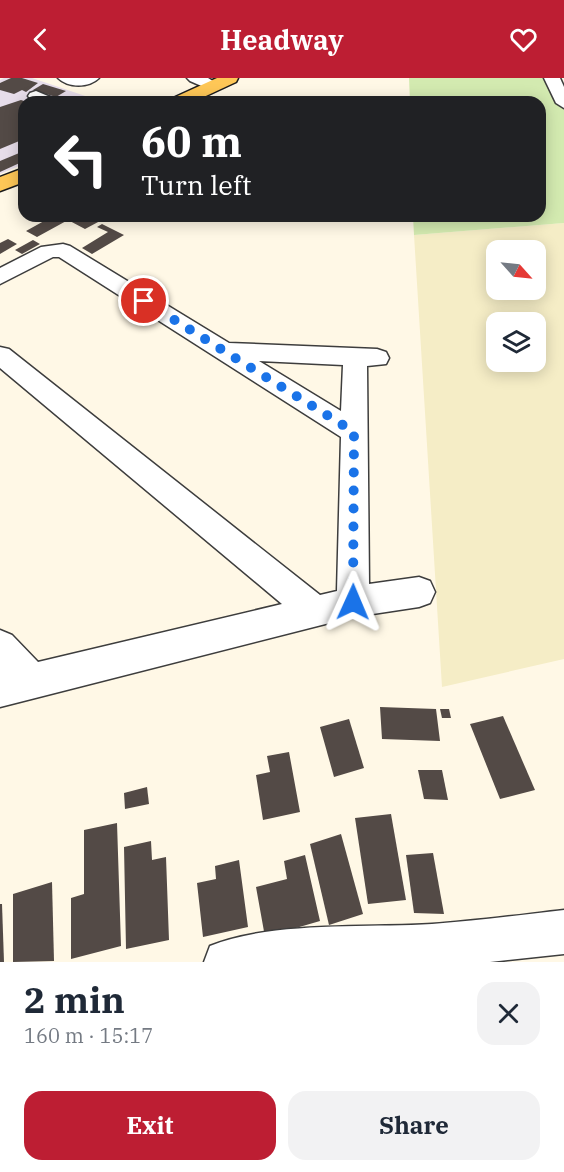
<!DOCTYPE html>
<meta charset="utf-8">
<style>
:root{--surface:#fff;--page:#f2f2f3;--text:#1f2937;--muted:#747a83;--accent:#bd1e33}
body{margin:0;font-family:"IBM Plex Serif",serif;background:var(--page);color:var(--text);height:100vh;display:flex;flex-direction:column;font-size:22px;white-space:nowrap}
*{box-sizing:border-box;margin:0}
p{font-size:20px;color:var(--muted)}
.icon{flex:none;width:33px;height:33px;fill:none;stroke:currentColor;stroke-width:2;stroke-linecap:round;stroke-linejoin:round}
.map{position:relative;height:884px;overflow:hidden}
.details{display:flex;flex-direction:column;background:var(--surface);flex:1}
.details>*{flex:none}
.hud{position:absolute;left:18px;top:18px;width:528px;height:126px;border-radius:18px;box-shadow:0 3px 15px #0003;background:#202124;color:#fff;overflow:hidden}
.needle{width:39px;rotate:117deg}
.fabs{position:absolute;left:486px;top:162px;display:grid;gap:12px}
.fabs a{display:grid;place-items:center;width:60px;height:60px;border-radius:12px;background:var(--surface);box-shadow:0 3px 15px #0003;font-size:30px}
.pin{position:absolute;display:grid;place-items:center;width:51px;height:51px;color:#fff;margin:-26px;border:3px solid #fff;border-radius:50%;box-shadow:0 2px 6px #0007}
.me{position:absolute;width:66px;margin:-33px;rotate:1deg;stroke-linejoin:round;filter:drop-shadow(0 0 4px #0008)}
.turn{display:flex;align-items:center;gap:21px;height:126px;padding:0 24px;font-size:27px}
.turn .icon{width:78px;height:78px;stroke-width:2.5}
.turn b{display:block;font-size:42px;line-height:51px}
.round{display:grid;place-items:center;flex:none;width:63px;height:63px;border-radius:18px;background:var(--page)}
.headline{display:flex;align-items:center;justify-content:space-between;height:102px;padding:0 24px}
h1{font-size:36px;font-weight:700;line-height:45px}
.action{display:flex;gap:12px;margin-top:auto;padding:12px 24px}
.action a{flex:1;height:69px;border-radius:18px;background:var(--accent);color:#fff;font-size:24px;font-weight:700;line-height:69px;text-align:center}
.action a+a{background:var(--page);color:var(--text)}
header{display:flex;justify-content:space-between;align-items:center;height:78px;padding:0 24px;background:var(--accent);color:#fff;font-size:27px;font-weight:700}
.map>svg:first-child{display:block}
</style>
<header><svg class="icon" aria-label="back" viewBox="0 0 24 24"><path d="M15 5l-7 7 7 7"/></svg>Headway<svg class="icon" aria-label="heart" viewBox="0 0 24 24"><path d="M12 20l-8-8c-3-5 5-10 8-4 3-6 11-1 8 4z"/></svg></header>
<div class="map">
<svg width="564" height="884" viewBox="0 0 564 884">
<rect width="100%" height="100%" fill="#fff8e6"/>
<polygon fill="#e7ddea" points="4,0 32,0 103,24 24,24 24,86 0,96 0,2"/>
<path fill="#f5edc6" fill-rule="evenodd" d="M564,145V581L442,609L414,157ZM496,172H536V212H496ZM496,244H536V284H496Z"/>
<polygon fill="#d3eab0" points="409,0 552,0 564,32 564,145 414,157 413,138 540,138 540,24 410,24"/>
<g fill="#534a46">
<polygon points="11,0 22,0 38,5 26,14 22,12 14,16 0,12 0,5"/>
<polygon points="43,6 66,13 56,19 33,12"/>
<polygon points="21,22 24,23 24,61 0,71 0,29"/>
<polygon points="24,73 24,83 0,94 0,83"/>
<polygon points="53,138 91,138 100,143 85,151 68,142 37,159 26,153"/>
<polygon points="102,146 124,157 92,176 82,170 108,154 97,149"/>
<polygon points="8,161 17,166 0,176 0,165"/>
<polygon points="33,162 40,166 22,176 15,172"/>
<polygon points="380,629 436,631 440,663 382,661"/>
<polygon points="440,631 449,631 451,640 442,640"/>
<polygon points="503,638 535,712 500,721 470,646"/>
<polygon points="349,641 364,690 334,699 320,649"/>
<polygon points="289,674 300,734 263,742 256,697 270,694 267,678"/>
<polygon points="418,692 442,692 448,722 424,721"/>
<polygon points="147,709 149,726 125,731 124,715"/>
<polygon points="391,736 406,822 368,826 355,740"/>
<polygon points="117,745 121,868 71,881 71,820 84,816 84,752"/>
<polygon points="341,756 363,836 329,847 310,766"/>
<polygon points="151,763 152,782 166,779 169,862 126,871 124,769"/>
<polygon points="433,775 444,836 414,835 406,777"/>
<polygon points="305,777 320,843 265,859 256,809 287,801 284,783"/>
<polygon points="239,782 248,849 203,859 197,805 216,801 215,788"/>
<polygon points="52,804 54,883 13,884 13,816"/>
<polygon points="0,826 2,826 4,884 0,884"/>
</g>
<g fill="none" stroke-linecap="round" stroke-linejoin="round">
<defs>
<g id="minor">
<path d="M58,0H99C89,10 68,10 58,0Z"/>
<polygon points="187,0 208,0 221,8 213,13 190,3"/>
<polygon points="544,0 560,0 564,9 564,30 556,25"/>
<path d="M36,13L55,21L57,24C47,24 35,27 28,18L30,15Z"/>
<path d="M63,166L70,168L229,265L377,271L386,274L389,280L386,286L367,288L369,506L419,499L430,503L435,514L430,525L419,529L353,539L0,629V552L12,557L38,584L282,526L0,290V269L9,271L320,517L337,513L341,359L59,179H53L0,206V190L41,169ZM259,283L343,287L341,333Z"/>
<path d="M564,832V876L490,884H204L210,868C272,843 365,850 432,846C476,843 520,837 564,832Z"/>
</g>
<g id="major">
<polygon points="217,0 238,0 236,4 193,24 170,24 173,20"/>
<polygon points="24,90 24,104 0,113 0,99"/>
</g>
</defs>
<use href="#minor" stroke="#3d3d3d" stroke-width="3"/>
<use href="#major" stroke="#1b1b1b" stroke-width="3"/>
<use href="#minor" fill="#fff" fill-rule="evenodd"/>
<use href="#major" fill="#fec757" fill-rule="evenodd"/>
</g>
<g fill="none" stroke-linecap="round" stroke-linejoin="round">
<polyline stroke="#1a73e8" stroke-width="10" stroke-dasharray="0 18" points="144,223 354,354 353,524"/>
</g>
</svg>
<div class="fabs">
<a><svg class="needle" viewBox="-14 -14 28 28"><path d="M0-13l5 13h-10z" fill="#e53935"/><path d="M0 13l5-13h-10z" fill="#747a83"/></svg></a>
<a><svg class="icon" aria-label="layers" viewBox="0 0 24 24"><path d="M12 4l9 5-9 5-9-5zM3 14l9 5 9-5"/></svg></a>
</div>
<div class="pin" style="left:144px;top:223px;background:#d93025"><svg class="icon" aria-label="arrive" viewBox="0 0 24 24"><path d="M6 21V4h12l-3 4 3 4H6"/></svg></div>
<svg class="me" style="left:353px;top:524px" viewBox="-20 -20 40 40"><path d="M0-17L14 15 0 8-14 15z" fill="#1a73e8" stroke="#fff" stroke-width="4"/></svg>
<div class="hud">
<div class="turn"><svg class="icon" aria-label="left" viewBox="0 0 24 24"><path d="M17 20v-9H6M10 6l-5 5 5 5"/></svg><div><b>60 m</b>Turn left</div></div>
</div>
</div>
<section class="details">
<div class="headline"><div><h1>2 min</h1><p>160 m · 15:17</p></div><a class="round"><svg class="icon" aria-label="close" viewBox="0 0 24 24"><path d="M6 6l12 12M18 6L6 18"/></svg></a></div>
<div class="action"><a>Exit</a><a>Share</a></div>
</section>
